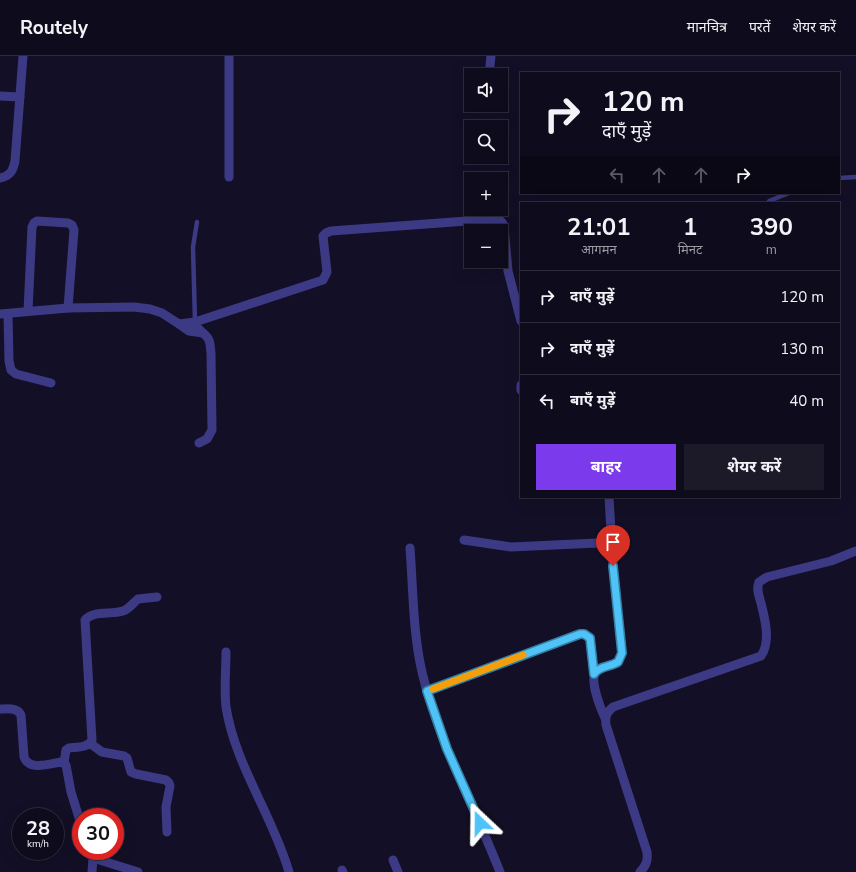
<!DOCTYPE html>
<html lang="hi">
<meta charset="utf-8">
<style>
:root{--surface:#0e0b1c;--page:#1c1929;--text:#f1f3f6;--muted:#9b9ba3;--line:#2e2b3b;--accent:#7c3aed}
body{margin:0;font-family:"Nunito Sans","Noto Sans Devanagari",sans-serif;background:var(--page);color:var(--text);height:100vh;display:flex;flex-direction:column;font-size:15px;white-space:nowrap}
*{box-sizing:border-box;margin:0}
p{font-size:13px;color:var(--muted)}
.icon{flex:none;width:22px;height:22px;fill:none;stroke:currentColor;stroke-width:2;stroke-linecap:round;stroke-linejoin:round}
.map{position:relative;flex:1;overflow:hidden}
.drawer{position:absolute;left:520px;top:146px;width:320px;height:296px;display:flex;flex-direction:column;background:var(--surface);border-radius:0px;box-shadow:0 4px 16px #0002,0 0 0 1px var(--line)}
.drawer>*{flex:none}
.hud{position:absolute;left:520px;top:16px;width:320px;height:122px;border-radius:0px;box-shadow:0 4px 16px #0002,0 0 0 1px var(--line);background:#0e0b1c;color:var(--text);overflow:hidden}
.fabs{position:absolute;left:464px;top:12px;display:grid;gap:8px}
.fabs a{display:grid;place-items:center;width:44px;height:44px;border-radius:0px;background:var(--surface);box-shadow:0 4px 16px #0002,0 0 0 1px var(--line);font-size:20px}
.speed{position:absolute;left:12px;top:752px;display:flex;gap:8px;font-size:20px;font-weight:700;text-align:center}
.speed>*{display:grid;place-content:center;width:52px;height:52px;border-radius:50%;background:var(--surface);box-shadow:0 4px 16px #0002,0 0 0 1px var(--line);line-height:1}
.speed small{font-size:10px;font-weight:400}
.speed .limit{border:6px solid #d22;background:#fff;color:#111}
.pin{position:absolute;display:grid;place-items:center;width:34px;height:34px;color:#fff;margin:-41px -17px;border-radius:50% 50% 50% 0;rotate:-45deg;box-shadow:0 0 4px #0007}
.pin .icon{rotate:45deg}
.me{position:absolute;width:44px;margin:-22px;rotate:337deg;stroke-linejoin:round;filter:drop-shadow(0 0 3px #0008)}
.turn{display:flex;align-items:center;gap:14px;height:84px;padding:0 16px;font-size:18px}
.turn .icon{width:52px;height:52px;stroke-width:2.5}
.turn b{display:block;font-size:28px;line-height:34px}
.lanes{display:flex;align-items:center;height:38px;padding:0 16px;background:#0003;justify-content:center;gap:20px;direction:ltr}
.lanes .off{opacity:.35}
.eta{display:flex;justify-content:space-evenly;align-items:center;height:68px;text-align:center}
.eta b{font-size:24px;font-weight:700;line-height:28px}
.primary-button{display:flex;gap:8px;margin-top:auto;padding:8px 16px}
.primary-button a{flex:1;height:46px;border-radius:0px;background:var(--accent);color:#fff;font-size:16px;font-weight:700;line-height:46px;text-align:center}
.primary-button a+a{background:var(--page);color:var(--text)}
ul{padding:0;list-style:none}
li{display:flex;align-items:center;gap:12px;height:52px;padding:0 16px;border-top:1px solid var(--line)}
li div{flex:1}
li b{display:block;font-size:15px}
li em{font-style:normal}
header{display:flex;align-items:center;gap:24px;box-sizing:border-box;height:56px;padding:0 20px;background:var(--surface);border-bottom:1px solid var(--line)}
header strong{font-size:19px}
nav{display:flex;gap:22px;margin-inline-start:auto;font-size:14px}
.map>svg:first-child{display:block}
</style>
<header>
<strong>Routely</strong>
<nav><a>मानचित्र</a><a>परतें</a><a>शेयर करें</a></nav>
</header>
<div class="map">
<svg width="856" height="816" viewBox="0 0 856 816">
<rect width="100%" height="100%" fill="#130f26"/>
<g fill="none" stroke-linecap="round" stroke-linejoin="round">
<g stroke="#3d3a85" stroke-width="4.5">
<polyline points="839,122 856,121"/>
<polyline points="769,145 789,137"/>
<polyline points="195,266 193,191 197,166"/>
</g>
<g stroke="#3d3a85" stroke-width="9">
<polyline points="229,0 229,121"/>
<polyline points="489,19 491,0"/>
<polyline points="0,40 20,41"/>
<path d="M0,122C10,120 13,115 15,105L23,0"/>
<polyline points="28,255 32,171 34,167 37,165 68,167 72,169 74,174 68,252"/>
<path d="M0,258L68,252L134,251L150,253L162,257L179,268L195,266L323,224L327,216L323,180L326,177L331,175L494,163C499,163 502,164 504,170L508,215L521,265"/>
<polyline points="8,258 9,305 11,314 16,318 51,327"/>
<path d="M195,266C197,274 202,275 207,281C211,285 210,291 211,297L212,374L207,383L199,387"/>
<polyline points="179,268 189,275 203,277"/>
<polyline points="521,329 521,334"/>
<polyline points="464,484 511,491 597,487 606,489 612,494"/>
<path d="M410,492C413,531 413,578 422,616C438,686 474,749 500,816"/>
<path d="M226,596C226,614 224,633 226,651C235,709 273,760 289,816"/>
<polyline points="427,635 580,578 585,578 590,582 594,618"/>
<path d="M0,653C8,653 17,651 21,659L24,701C29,715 49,708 61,706L66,709L71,736L81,768"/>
<path d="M605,662C601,653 588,622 597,614C603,610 611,610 618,606L622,597L613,510L609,441"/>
<polyline points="91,688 102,696 124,700 127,702 131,716 136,718 166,724 169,727 170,730 166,751 167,776"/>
<path d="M64,707L66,694L69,692C77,691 88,692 92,684L85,564C93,554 111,559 123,555C129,553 133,547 138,543L157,541"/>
<polyline points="93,802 138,816"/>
<polyline points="393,804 398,816"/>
<polyline points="342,814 343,816"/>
<polyline points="92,816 93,802 92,795"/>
<path d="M640,816C646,810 648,805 647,796L606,669C605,661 606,657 613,651L761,600C771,586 765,563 761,547C759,540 756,533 759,526L767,521L831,505L856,495"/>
</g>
</g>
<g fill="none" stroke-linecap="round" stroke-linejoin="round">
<defs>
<path id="route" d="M480,767L447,693L427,635L580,578H584L590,582L594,618C599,610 610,611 618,606L622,597L613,510"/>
</defs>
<use href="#route" stroke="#337fa1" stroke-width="10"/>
<use href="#route" stroke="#4fc3f7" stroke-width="7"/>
<polyline stroke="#f59e0b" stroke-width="7" points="433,633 523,599"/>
</g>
</svg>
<div class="fabs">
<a><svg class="icon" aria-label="sound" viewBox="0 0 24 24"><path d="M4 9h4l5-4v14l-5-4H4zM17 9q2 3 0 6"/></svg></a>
<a><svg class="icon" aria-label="search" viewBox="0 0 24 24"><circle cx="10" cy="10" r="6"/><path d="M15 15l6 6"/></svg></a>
<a>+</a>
<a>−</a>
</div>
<div class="speed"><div>28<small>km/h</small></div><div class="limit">30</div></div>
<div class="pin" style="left:613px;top:510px;background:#d93025"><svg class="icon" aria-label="arrive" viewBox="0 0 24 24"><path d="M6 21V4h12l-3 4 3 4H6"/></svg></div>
<svg class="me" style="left:480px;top:767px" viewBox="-20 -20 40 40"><path d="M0-17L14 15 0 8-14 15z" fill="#4fc3f7" stroke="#fff" stroke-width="4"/></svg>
<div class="hud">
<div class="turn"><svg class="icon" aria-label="right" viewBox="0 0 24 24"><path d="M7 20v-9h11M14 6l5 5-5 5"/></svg><div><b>120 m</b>दाएँ मुड़ें</div></div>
<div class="lanes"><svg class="icon off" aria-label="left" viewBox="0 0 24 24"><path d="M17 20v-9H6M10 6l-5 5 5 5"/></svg><svg class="icon off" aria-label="ahead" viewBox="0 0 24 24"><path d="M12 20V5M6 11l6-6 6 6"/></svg><svg class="icon off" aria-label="ahead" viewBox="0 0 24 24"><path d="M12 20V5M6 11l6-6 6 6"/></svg><svg class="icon" aria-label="right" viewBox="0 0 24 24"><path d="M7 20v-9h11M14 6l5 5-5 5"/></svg></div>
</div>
<section class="drawer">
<div class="eta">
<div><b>21:01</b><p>आगमन</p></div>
<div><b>1</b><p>मिनट</p></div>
<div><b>390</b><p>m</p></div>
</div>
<ul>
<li><svg class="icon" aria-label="right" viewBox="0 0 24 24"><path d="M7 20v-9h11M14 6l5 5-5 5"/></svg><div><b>दाएँ मुड़ें</b></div><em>120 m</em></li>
<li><svg class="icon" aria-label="right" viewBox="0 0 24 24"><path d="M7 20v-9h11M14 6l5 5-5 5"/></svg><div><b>दाएँ मुड़ें</b></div><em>130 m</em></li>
<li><svg class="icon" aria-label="left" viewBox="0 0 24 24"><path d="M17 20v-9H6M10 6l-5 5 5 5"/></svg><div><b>बाएँ मुड़ें</b></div><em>40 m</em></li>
</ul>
<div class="primary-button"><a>बाहर</a><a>शेयर करें</a></div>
</section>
</div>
